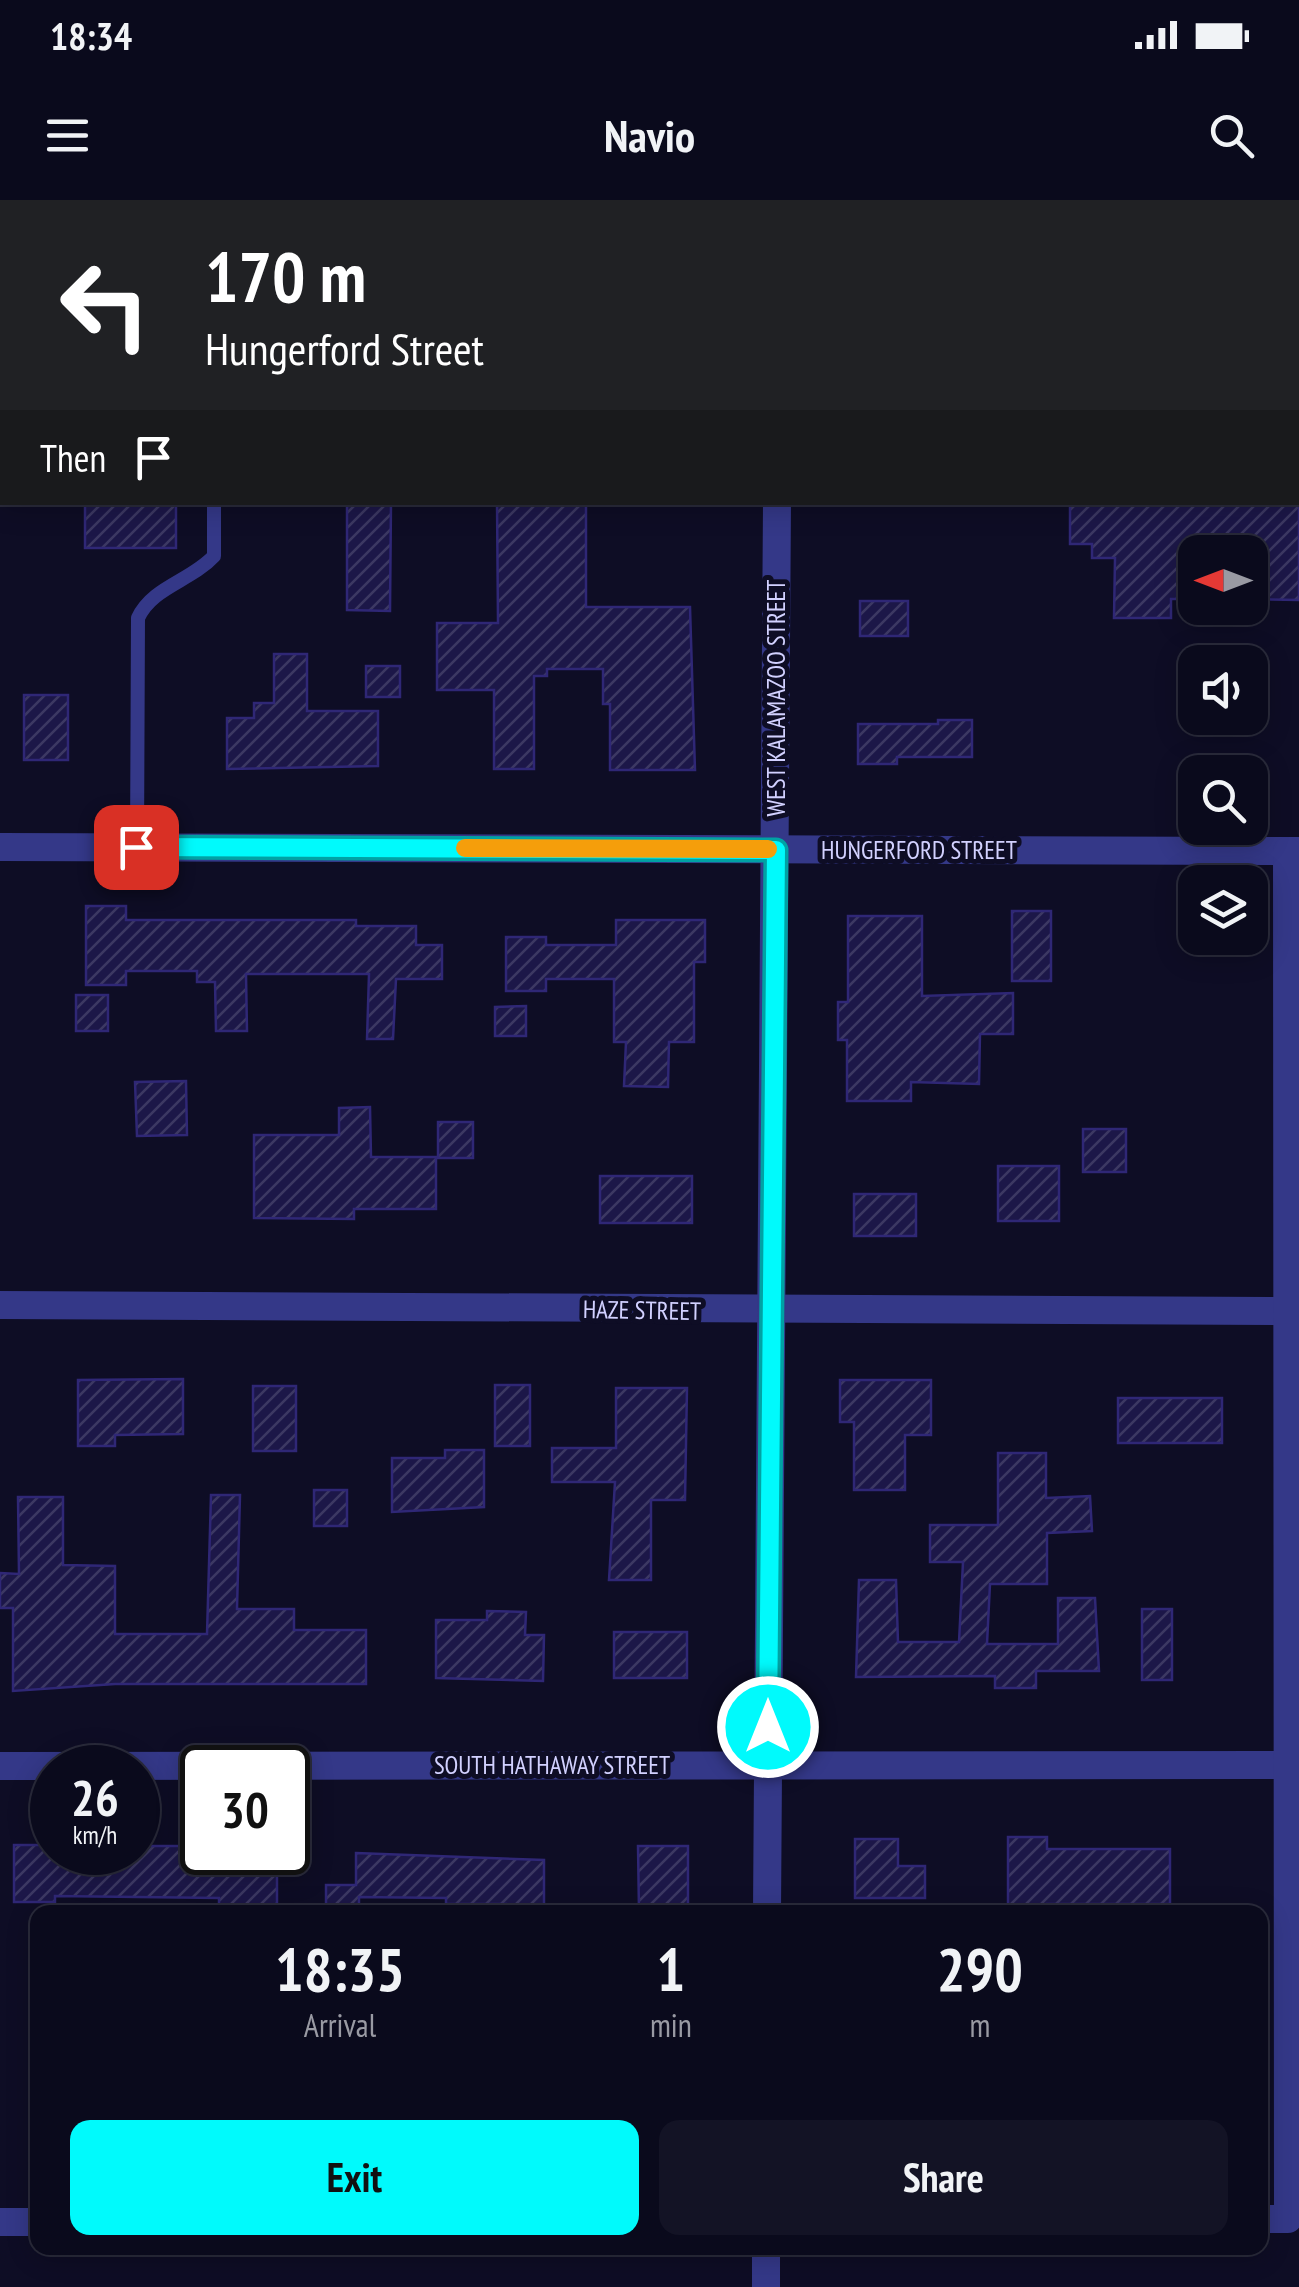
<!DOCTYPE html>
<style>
:root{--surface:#0a0a1c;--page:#131325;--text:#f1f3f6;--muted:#999aa3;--line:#2a2b3b;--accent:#00fafc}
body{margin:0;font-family:"PT Sans Narrow",sans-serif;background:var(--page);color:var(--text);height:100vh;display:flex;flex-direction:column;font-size:38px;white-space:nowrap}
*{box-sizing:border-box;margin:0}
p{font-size:32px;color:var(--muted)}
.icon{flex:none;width:55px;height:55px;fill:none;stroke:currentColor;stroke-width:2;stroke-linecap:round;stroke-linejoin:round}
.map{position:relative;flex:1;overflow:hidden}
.drawer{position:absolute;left:30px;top:1705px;width:1238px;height:350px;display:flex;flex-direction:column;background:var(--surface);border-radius:20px;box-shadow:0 5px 25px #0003,0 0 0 2px var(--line)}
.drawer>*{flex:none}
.banner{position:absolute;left:0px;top:0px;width:1300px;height:305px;box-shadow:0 5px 25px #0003,0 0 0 2px var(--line);background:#202124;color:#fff;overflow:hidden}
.needle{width:65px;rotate:270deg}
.fabs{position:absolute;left:1178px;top:335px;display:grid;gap:20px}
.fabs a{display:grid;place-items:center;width:90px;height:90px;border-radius:20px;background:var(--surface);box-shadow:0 5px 25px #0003,0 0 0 2px var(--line);font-size:50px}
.speed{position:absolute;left:30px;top:1545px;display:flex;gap:20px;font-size:50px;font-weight:700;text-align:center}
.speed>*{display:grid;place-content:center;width:130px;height:130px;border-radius:50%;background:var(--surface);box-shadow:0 5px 25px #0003,0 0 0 2px var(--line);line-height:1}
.speed small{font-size:25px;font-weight:400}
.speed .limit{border:5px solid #111;border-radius:15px;background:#fff;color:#111}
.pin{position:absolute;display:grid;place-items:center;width:85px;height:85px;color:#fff;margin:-42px;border-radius:20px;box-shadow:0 5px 15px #0006}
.me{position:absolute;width:110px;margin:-55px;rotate:0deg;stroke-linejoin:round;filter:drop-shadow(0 0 8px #0008)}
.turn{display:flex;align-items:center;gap:35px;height:210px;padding:0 40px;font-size:45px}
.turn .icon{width:130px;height:130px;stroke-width:2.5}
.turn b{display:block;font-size:70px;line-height:85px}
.then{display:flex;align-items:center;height:95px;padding:0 40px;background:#0003;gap:20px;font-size:38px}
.eta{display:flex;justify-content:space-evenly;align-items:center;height:170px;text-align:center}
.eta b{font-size:60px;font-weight:700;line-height:70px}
.action{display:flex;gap:20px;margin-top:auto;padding:20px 40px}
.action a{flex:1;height:115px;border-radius:20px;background:var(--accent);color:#111;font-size:40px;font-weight:700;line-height:115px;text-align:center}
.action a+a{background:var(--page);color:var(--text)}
.status{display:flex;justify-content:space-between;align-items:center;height:70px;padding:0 50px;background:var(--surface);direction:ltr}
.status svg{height:28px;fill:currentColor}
header{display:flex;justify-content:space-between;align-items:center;height:130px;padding:0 40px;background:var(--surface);font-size:45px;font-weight:700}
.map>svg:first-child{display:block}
</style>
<div class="status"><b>18:34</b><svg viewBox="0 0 49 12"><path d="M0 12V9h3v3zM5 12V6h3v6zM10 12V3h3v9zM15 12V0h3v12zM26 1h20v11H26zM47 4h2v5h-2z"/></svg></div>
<header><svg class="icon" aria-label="menu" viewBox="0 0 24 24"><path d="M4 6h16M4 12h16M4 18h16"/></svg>Navio<svg class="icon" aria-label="search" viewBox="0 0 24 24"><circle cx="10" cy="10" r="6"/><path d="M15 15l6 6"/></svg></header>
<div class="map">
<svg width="1299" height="2087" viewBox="0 0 1299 2087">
<defs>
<pattern id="park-crowns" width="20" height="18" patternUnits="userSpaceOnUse" patternTransform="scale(2.5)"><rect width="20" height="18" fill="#0f302c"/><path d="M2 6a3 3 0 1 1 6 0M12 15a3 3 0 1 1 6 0" fill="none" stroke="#314d4c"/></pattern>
<pattern id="building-hatch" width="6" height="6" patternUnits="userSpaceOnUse" patternTransform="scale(2.5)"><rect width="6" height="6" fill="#1c1748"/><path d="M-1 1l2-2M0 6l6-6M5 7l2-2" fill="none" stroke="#3c3863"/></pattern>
</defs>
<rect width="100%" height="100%" fill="#0e0d25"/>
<polygon fill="url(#park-crowns)" points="0,0 1299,0 1299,66 1298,2 2,2 0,58"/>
<g fill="url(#building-hatch)" stroke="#2f2776" stroke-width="2.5">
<rect x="85" y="302" width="91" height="46"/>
<polygon points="347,302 391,302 390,411 347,410"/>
<polygon points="497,302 586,302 586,407 690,407 695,570 610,570 610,504 603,504 603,469 547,469 547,476 534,476 534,569 494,569 494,490 437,490 437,423 498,423"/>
<polygon points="1299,302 1299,400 1250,399 1250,352 1195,352 1195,399 1171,399 1171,418 1114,418 1115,358 1092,358 1092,344 1070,344 1070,305"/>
<rect x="860" y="401" width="48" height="35"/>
<polygon points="274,454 307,454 307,511 378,511 378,566 227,569 227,518 254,518 254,503 274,503"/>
<rect x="366" y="466" width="34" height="31"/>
<rect x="24" y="495" width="44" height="65"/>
<polygon points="938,520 972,520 972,557 897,557 897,564 858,564 858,524 938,524"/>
<polygon points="86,706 126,706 126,720 356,720 356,726 416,726 416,745 442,745 442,779 396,779 393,839 367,839 369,774 246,774 247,831 216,831 215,782 197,782 197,771 126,771 126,785 86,785"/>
<rect x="1012" y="711" width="39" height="70"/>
<polygon points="848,716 922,716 922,796 1013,793 1013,834 980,834 979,884 911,882 911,901 847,901 847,840 838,840 838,802 848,802"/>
<polygon points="616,720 705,720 705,762 694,762 694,842 669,842 668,887 624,886 626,842 614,842 614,779 546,779 546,791 506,791 506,737 546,737 546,745 616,745"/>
<rect x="76" y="795" width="32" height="36"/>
<polygon points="526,806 526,836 495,836 495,807"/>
<polygon points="186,881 187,935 137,936 135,882"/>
<polygon points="370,907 371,957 436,957 436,1009 354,1009 354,1019 254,1018 254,935 339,935 339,908"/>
<rect x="438" y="922" width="35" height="36"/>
<rect x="1083" y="929" width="43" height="43"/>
<rect x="998" y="966" width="61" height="55"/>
<rect x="600" y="976" width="92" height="47"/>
<rect x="854" y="994" width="62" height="42"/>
<polygon points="183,1179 183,1234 115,1235 115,1246 78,1246 78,1180"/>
<polygon points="840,1180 931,1180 931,1235 905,1235 905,1290 854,1290 854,1222 840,1222"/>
<rect x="495" y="1185" width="35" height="61"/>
<rect x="253" y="1186" width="43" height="65"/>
<polygon points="616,1188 687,1188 685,1300 651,1300 651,1380 609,1380 615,1282 552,1282 552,1248 616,1248"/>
<rect x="1118" y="1198" width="104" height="45"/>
<polygon points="445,1250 484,1250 484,1307 392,1312 392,1258 445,1258"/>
<polygon points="998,1253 1046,1253 1046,1298 1090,1296 1092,1331 1047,1333 1047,1384 990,1384 987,1444 1058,1444 1058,1398 1095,1398 1099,1471 1036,1471 1036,1488 995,1488 995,1476 856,1477 859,1380 896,1380 898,1442 959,1442 963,1362 930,1362 930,1325 998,1325"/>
<rect x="314" y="1290" width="33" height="36"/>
<polygon points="211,1295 240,1295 237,1409 294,1409 294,1430 366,1430 366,1484 115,1484 13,1491 13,1408 0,1408 0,1373 19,1374 18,1297 63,1297 63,1365 115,1366 115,1434 207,1434"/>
<rect x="1142" y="1409" width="30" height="71"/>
<polygon points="487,1411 526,1412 525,1435 544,1435 543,1481 436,1478 436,1420 487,1420"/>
<rect x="614" y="1432" width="73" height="46"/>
<polygon points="1008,1637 1047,1637 1047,1649 1170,1649 1170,1704 1047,1704 1047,1712 1008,1712"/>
<polygon points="855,1639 898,1639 898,1666 925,1666 925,1698 855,1698"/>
<polygon points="14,1645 52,1645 52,1652 143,1652 143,1646 189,1646 189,1652 277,1652 277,1709 219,1709 219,1698 55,1696 55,1702 14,1702"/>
<polygon points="638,1646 688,1646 688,1712 639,1712"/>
<polygon points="356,1653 544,1660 544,1712 506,1712 506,1704 446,1704 446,1698 359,1697 359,1712 326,1712 326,1685 356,1685"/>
</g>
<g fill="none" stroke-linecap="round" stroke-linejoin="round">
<g stroke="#343888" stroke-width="14">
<polyline points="0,19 2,19"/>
<polyline points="1298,27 1299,27"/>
<path d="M137,647L138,418C152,387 191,381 214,356V302"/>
</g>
<g stroke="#343888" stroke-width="28">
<polyline points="0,647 1299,651"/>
<polyline points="0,1105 1285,1111"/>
<polyline points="0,1566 1285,1565"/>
<polyline points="767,1712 777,302"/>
<polyline points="1260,2019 1288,2019 1287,651"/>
<polyline points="0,2022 38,2022"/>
<polyline points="766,2087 766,2048"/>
</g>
<g stroke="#343888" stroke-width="28">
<polyline points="0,195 2,195"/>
<polyline points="1298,195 1299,195"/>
</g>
<g stroke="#00fafc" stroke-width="8" stroke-dasharray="15 12" stroke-linecap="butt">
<polyline points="0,124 2,124"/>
<polyline points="1298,129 1299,129"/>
</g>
</g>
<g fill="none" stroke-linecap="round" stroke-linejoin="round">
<defs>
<polyline id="route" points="136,647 776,650 768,1527"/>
</defs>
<use href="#route" stroke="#00a2a4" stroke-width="25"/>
<use href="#route" stroke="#00fafc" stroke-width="18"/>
<polyline stroke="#f59e0b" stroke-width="18" points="465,648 768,649"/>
</g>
<g text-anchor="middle" stroke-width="10" stroke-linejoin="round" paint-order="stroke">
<g font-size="25" fill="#d2d1ff" stroke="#0e0d25">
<text transform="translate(776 498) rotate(-90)" y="9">WEST KALAMAZOO STREET</text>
<text x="919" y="659">HUNGERFORD STREET</text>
<text transform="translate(642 1110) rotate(1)" y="9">HAZE STREET</text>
<text x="552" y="1574">SOUTH HATHAWAY STREET</text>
</g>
</g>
</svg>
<div class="fabs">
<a><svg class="needle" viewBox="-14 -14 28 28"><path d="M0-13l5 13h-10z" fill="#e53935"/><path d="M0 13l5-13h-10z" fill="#999aa3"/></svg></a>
<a><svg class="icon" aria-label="sound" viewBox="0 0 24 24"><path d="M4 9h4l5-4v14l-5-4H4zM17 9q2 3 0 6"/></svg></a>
<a><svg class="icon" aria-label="search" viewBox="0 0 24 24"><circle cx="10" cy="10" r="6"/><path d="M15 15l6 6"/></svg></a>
<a><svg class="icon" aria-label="layers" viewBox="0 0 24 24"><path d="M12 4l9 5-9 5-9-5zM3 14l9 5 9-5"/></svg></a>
</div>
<div class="speed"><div>26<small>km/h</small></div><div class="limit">30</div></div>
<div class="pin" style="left:136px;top:647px;background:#d93025"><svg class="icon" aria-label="arrive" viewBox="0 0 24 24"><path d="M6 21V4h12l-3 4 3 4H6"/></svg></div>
<svg class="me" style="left:768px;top:1527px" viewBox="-20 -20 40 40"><circle r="17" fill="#00fafc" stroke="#fff" stroke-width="3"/><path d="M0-11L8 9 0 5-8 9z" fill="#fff"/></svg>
<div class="banner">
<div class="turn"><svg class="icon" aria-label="left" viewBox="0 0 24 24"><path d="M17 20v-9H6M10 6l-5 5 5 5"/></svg><div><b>170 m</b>Hungerford Street</div></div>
<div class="then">Then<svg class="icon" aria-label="arrive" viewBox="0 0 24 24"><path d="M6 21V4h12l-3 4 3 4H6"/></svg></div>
</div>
<section class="drawer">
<div class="eta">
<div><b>18:35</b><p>Arrival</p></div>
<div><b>1</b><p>min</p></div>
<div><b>290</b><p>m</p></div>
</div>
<div class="action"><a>Exit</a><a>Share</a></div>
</section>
</div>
